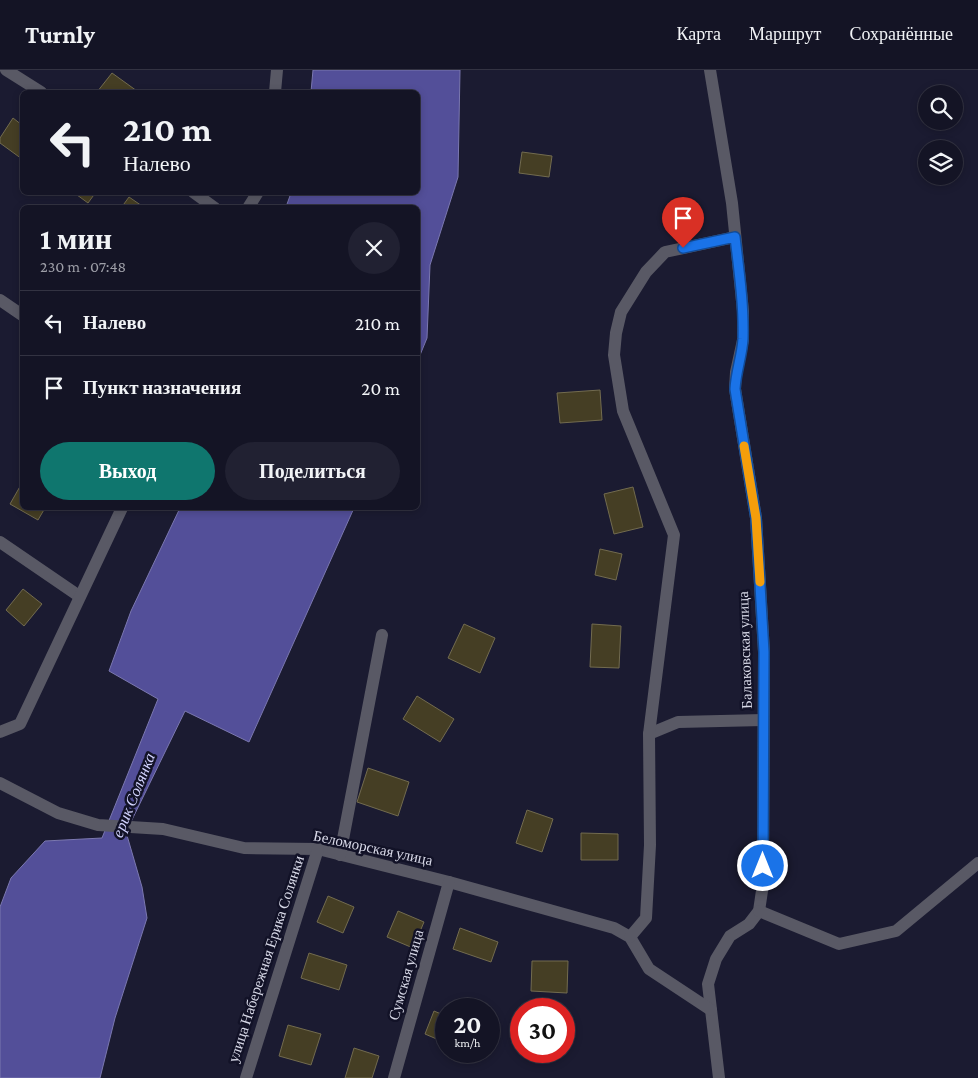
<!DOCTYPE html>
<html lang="ru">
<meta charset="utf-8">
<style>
:root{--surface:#141425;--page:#212132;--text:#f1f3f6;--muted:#9d9ea7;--line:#333342;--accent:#0f766e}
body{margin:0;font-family:"Crimson Pro",serif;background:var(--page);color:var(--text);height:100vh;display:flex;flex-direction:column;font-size:19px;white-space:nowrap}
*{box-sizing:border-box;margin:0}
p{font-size:16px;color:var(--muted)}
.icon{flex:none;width:28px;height:28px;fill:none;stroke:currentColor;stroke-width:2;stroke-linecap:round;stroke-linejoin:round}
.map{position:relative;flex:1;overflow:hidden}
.sheet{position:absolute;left:20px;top:135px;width:400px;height:305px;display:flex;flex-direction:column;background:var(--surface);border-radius:8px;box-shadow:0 2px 8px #0003,0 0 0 1px var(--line)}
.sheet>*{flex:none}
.banner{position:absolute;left:20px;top:20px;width:400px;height:105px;border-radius:8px;box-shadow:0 2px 8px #0003,0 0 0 1px var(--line);background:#141425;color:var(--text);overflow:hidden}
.tools{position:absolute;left:918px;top:15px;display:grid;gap:10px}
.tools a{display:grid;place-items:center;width:45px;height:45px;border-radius:50%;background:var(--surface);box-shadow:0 2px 8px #0003,0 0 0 1px var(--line);font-size:25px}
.speed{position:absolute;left:435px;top:928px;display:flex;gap:10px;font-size:25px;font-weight:700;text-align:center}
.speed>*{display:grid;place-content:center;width:65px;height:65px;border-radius:50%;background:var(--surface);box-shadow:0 2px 8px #0003,0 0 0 1px var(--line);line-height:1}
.speed small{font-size:12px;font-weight:400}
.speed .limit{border:8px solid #d22;background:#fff;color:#111}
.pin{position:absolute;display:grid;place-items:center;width:42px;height:42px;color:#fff;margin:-51px -21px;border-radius:50% 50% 50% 0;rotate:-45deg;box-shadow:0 0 5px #0007}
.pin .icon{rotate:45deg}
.me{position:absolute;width:55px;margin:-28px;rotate:0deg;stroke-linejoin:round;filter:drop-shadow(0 0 4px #0008)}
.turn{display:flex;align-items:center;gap:18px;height:105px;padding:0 20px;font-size:22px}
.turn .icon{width:65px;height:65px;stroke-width:2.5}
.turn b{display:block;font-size:35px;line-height:42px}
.round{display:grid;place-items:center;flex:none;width:52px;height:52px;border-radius:26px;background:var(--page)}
.summary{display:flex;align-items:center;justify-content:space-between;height:85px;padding:0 20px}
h1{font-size:30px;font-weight:700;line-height:38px}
.action{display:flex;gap:10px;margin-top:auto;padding:10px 20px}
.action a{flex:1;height:58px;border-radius:30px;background:var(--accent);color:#fff;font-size:20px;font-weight:700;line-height:58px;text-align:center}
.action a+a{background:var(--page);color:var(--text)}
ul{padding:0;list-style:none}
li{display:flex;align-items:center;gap:15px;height:65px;padding:0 20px;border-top:1px solid var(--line)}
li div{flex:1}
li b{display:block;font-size:19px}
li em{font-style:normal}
header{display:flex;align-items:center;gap:30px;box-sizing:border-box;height:70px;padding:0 25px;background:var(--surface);border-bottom:1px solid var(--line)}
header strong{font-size:24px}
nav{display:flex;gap:28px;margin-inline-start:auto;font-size:18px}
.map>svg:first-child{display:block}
</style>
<header>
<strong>Turnly</strong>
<nav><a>Карта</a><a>Маршрут</a><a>Сохранённые</a></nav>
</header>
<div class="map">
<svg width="978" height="1008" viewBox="0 0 978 1008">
<rect width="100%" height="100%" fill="#1b1b31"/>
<g fill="#534f99" stroke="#7b78b0">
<polygon points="313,0 460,0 458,107 430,195 427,268 418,290 418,138 286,137 291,123 418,122 418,22 311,22"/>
<polygon points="180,438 354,438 249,672 185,641 126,762 142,817 147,848 115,948 100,1008 0,1008 0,837 11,808 45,771 102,768 158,629 109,601 131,541"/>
</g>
<g fill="#453e24" stroke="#726b4f">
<polygon points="112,3 137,21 136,22 97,22"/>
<polygon points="13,48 22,55 22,89 0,73 0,68"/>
<polygon points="522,82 552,86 549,107 519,103"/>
<polygon points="73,122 96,122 88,133"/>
<polygon points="129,127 145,138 121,138"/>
<polygon points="600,320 602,350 560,353 557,323"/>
<polygon points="22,413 22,438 45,438 38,450 10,434"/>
<polygon points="633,417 643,457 614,464 604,424"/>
<polygon points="600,479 622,484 616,510 595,505"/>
<polygon points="23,519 42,534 24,556 6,540"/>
<polygon points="464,554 495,568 480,603 448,588"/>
<polygon points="592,554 621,556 619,598 590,597"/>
<polygon points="417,626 454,649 440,672 403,649"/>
<polygon points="368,698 409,712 398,746 357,732"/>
<polygon points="527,740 553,749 542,782 516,773"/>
<polygon points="581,763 618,764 618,790 581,790"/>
<polygon points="328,826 354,837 343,863 317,852"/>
<polygon points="398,841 424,852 413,878 387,867"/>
<polygon points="460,858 498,872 491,892 453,879"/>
<polygon points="309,883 347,895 339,920 301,908"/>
<polygon points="532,891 568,891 567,923 531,921"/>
<polygon points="434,941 446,946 446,973 425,964"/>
<polygon points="288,955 321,964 311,995 279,986"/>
<polygon points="354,978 379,986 372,1008 345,1008"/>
</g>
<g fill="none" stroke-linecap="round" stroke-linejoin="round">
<g stroke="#595965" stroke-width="12">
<polyline points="6,0 41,22"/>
<polyline points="710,0 732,133 743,241 743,270 736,302 735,319 756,448 764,582 763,814 759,841 749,854 730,866 716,889 708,914 719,1008"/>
<polyline points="275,22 277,0"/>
<polyline points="193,122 215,138"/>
<polyline points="248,138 258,122"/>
<polyline points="0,230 22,245"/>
<polyline points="0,472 79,526"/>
<polyline points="0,662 20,654 122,438"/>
<polyline points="649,664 678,652 763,650"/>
<polyline points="0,713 58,743 98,755 163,759 244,778 318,779 449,812 614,858 630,867 649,899 711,940"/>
<polyline points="340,785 382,565"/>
<polyline points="759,841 839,874 896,861 978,793"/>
<polyline points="630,867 646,848 650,775 649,664 674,465 623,341 614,285 616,263 621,242 646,202 665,182 735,167"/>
<polyline points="246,1008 318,779"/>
<polyline points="394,1008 449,812"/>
</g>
</g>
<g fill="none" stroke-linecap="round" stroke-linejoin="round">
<defs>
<path id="route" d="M683,178L735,167C739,201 744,235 743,269C742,286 736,301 735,319L756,448L764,582L763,796"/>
</defs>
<use href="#route" stroke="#114b97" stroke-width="12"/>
<use href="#route" stroke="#1a73e8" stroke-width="9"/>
<polyline stroke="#f59e0b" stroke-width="9" points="744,376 756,448 760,512"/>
</g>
<g text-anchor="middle" stroke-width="5" stroke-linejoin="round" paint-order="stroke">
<g font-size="15" fill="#d7d8e7" stroke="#121227">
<text transform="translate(745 580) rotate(-92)" y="5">Балаковская улица</text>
<text transform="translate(373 778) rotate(12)" y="5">Беломорская улица</text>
<text transform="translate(266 889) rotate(-72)" y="5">улица Набережная Ерика Солянки</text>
<text transform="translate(406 905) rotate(-74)" y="5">Сумская улица</text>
</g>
<g font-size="16" font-style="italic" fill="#d2d3fe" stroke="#121227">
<text transform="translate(133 725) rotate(-68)" y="6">ерик Солянка</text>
</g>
</g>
</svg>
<div class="tools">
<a><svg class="icon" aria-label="search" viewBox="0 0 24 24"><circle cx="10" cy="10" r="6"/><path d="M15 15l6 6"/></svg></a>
<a><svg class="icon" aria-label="layers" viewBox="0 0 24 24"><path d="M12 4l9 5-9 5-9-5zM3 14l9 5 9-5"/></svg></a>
</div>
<div class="speed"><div>20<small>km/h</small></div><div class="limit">30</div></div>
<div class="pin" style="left:683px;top:178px;background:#d93025"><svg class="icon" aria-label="arrive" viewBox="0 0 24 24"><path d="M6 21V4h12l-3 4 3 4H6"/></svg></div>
<svg class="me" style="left:763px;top:796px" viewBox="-20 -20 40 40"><circle r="17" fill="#1a73e8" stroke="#fff" stroke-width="3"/><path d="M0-11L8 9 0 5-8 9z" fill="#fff"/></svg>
<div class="banner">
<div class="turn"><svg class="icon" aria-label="left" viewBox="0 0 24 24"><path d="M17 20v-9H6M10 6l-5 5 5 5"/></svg><div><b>210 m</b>Налево</div></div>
</div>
<section class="sheet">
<div class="summary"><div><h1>1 мин</h1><p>230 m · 07:48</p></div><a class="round"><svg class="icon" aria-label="close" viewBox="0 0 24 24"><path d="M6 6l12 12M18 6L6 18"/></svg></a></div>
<ul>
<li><svg class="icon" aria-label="left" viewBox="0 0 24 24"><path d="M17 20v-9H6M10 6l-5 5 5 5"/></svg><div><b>Налево</b></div><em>210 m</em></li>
<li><svg class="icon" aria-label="arrive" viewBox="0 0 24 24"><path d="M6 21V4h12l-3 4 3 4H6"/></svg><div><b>Пункт назначения</b></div><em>20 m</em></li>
</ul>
<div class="action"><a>Выход</a><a>Поделиться</a></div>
</section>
</div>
